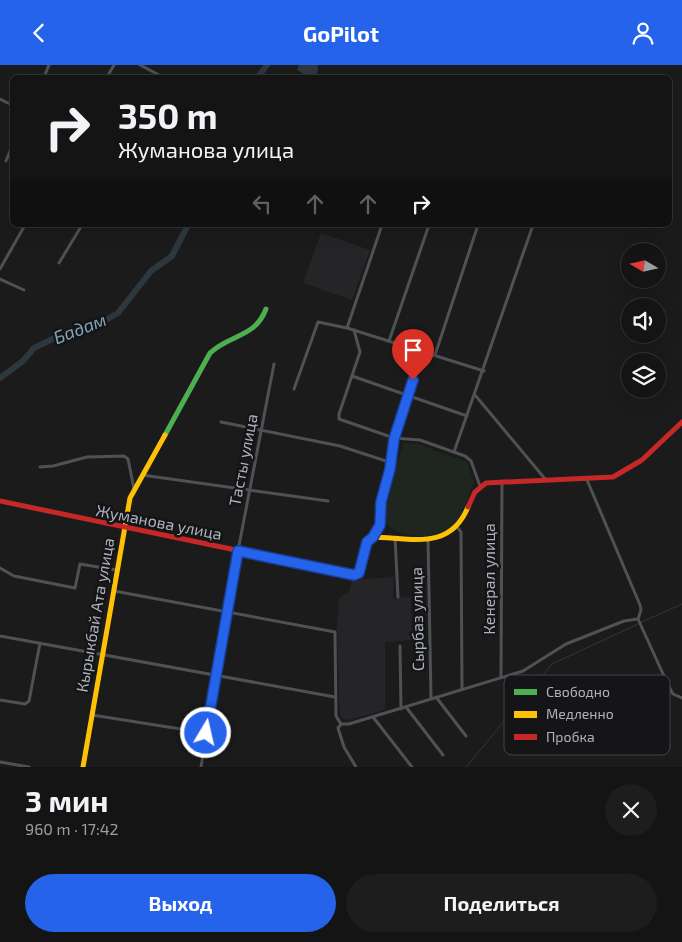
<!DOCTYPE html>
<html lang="ru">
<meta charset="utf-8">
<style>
:root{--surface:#141414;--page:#1d1d1d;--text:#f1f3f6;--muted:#9d9ea0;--line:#333334;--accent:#2563eb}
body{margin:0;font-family:"Exo 2",sans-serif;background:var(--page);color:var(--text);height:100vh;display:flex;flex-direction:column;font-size:19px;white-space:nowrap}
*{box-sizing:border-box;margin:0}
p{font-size:16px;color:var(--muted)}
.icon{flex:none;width:28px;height:28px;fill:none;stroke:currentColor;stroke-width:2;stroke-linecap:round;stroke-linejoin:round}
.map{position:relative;height:702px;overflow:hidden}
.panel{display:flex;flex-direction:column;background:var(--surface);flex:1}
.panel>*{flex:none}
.guide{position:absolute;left:10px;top:10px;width:662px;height:152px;border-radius:8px;box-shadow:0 5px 20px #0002,0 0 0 1px var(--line);background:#141414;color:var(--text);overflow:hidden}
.needle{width:32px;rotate:279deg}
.fabs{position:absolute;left:621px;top:178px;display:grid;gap:10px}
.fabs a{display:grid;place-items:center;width:45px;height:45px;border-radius:50%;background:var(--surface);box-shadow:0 5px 20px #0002,0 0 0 1px var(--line);font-size:25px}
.pin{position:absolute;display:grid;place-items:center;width:42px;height:42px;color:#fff;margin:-51px -21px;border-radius:50% 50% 50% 0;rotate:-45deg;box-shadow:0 0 5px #0007}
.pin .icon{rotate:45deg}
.me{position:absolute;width:55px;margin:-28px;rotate:9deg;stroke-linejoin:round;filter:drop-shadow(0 0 4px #0008)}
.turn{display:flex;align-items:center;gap:18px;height:105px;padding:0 25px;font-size:22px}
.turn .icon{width:65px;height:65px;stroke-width:2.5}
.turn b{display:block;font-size:35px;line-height:42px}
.lanes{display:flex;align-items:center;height:48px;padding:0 25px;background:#0003;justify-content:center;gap:25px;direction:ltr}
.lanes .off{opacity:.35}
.round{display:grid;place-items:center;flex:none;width:52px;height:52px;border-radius:26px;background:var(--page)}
.summary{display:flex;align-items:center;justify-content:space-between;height:85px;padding:0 25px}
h1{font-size:30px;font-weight:700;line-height:38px}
.action{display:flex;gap:10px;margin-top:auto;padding:10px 25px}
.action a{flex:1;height:58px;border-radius:30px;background:var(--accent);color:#fff;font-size:20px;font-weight:700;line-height:58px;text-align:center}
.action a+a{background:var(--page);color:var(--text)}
header{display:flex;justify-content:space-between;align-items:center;height:65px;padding:0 25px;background:var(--accent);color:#fff;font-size:22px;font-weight:700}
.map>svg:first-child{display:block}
</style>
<header><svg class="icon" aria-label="back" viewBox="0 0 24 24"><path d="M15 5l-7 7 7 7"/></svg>GoPilot<svg class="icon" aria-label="person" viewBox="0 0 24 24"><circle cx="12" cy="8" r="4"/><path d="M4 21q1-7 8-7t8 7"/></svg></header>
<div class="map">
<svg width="682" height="702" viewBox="0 0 682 702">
<rect width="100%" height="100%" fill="#1b1b1b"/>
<g fill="#252528">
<polygon points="321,168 370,185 352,235 303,218"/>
<polygon points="394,512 393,533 411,532 412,575 385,577 385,645 349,655 344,654 340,651 339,636 337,564 339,533 349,527 352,515"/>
</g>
<path fill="#1f261f" d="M404,378L418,379L467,397L474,417C468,431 463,451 452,462C438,475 387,475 385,452C382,428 397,401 404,378Z"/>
<polygon fill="#2d383e" points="299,0 318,0 317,12 307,11 297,5"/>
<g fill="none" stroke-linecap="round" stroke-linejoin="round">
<g stroke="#2d383e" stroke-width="1">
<polyline points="642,557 682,539"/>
<polyline points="466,702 552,599 638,559"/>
</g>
<g stroke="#2d383e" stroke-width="6">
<polyline points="258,12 267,0"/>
<polyline points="0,313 23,296 34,283 77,262 104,256 118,248 151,206 172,191 188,160"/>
</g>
<g stroke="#4f5154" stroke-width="3">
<polyline points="140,0 159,10"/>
<polyline points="44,12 49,0"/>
<polyline points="107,12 114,0"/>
<polyline points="0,34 12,40"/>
<polyline points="6,96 12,81"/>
<polyline points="59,198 82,160"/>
<polyline points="0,204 25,160"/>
<polyline points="0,214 24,225"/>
<polyline points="347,263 382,160"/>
<polyline points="354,265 360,287 339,349 339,354 394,373 420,375 465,391 471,396 480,421"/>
<polyline points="389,276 429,160"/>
<polyline points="435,290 478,160"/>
<polyline points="352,311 467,351"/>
<polyline points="294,324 318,257 347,263 484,306"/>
<polyline points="475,330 546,415"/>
<polyline points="221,357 340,381 389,397"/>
<polyline points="454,387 533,160"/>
<polyline points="40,402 53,401 87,392 124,391 128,394 134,424"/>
<polyline points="142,410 328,436"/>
<polyline points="587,415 640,540 641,545 638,554 669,622 673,629 682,633"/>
<polyline points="457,462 461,467 462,624"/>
<polyline points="373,472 380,460 381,437 390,404 394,373 422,286"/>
<polyline points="395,472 398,532"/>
<polyline points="428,475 431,633"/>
<polyline points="0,503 14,511 75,523 80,499 116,505"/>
<polyline points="114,526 335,567 336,651 341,659 338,663 344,682 356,702"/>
<polyline points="0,571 335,632"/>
<polyline points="400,581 401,644"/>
<polyline points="501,612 502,416"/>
<polyline points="436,632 466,671"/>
<polyline points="0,635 25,639 29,636 40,578"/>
<polyline points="406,642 443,690"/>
<polyline points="92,650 206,668"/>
<polyline points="373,652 412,702"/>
<polyline points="341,659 349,659 523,606 566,579 624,556 638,554"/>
<polyline points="0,697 29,702"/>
<polyline points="201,702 226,548 274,299"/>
</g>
<path stroke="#4caf50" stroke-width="5" d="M165,370L210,288C230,269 255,273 266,244"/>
<g stroke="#ffc107" stroke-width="5">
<path d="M255,489L353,510L359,508L367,477L373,472C412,473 450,486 468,442"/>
<polyline points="83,702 130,433 165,370"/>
</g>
<g stroke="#c62828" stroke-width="5">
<polyline points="0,436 255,489"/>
<polyline points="468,442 475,427 486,418 613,412 642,395 682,357"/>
</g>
</g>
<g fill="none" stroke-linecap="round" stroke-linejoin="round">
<defs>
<polyline id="route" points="206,668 238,486 354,510 359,508 367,477 373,472 380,460 381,437 390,404 394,374 413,315"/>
</defs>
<use href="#route" stroke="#184099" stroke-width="12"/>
<use href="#route" stroke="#2563eb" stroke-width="9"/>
</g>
<g text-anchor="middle" stroke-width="5" stroke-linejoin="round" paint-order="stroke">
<g font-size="16" fill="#acb3bc" stroke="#151517">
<text transform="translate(243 395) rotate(-79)" y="6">Тасты улица</text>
<text transform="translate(159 457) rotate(11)" y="6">Жуманова улица</text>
<text transform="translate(489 514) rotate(-90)" y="6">Кенерал улица</text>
<text transform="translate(95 550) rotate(-80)" y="6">Кырыкбай Ата улица</text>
<text transform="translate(417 554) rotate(-91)" y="6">Сырбаз улица</text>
</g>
<g font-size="18" font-style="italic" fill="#84a5b7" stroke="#151517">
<text transform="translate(80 264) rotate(-21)" y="6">Бадам</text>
</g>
</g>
<rect x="504" y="610" width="166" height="80" rx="8" fill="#151517" stroke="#424449" stroke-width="1"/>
<rect x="514" y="624" width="23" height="6" fill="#4caf50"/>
<rect x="514" y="646" width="23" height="7" fill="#ffc107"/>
<rect x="514" y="669" width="23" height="6" fill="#c62828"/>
<g font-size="14" fill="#acb3bc">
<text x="546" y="632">Свободно</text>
<text x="546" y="654">Медленно</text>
<text x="546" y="677">Пробка</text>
</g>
</svg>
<div class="fabs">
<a><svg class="needle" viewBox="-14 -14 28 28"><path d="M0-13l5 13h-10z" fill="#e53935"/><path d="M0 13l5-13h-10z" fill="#9d9ea0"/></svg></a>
<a><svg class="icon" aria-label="sound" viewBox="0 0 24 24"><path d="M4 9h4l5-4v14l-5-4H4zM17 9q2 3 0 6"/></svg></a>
<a><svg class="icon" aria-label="layers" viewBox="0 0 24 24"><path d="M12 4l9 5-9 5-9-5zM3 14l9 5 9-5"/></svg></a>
</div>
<div class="pin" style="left:413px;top:315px;background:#d93025"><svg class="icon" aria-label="arrive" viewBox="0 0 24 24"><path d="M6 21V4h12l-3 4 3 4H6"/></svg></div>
<svg class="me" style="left:206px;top:668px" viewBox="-20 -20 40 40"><circle r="17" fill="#2563eb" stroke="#fff" stroke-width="3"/><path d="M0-11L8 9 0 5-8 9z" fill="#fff"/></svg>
<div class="guide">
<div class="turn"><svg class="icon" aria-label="right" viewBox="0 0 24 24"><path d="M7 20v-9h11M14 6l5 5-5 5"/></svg><div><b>350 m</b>Жуманова улица</div></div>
<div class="lanes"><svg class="icon off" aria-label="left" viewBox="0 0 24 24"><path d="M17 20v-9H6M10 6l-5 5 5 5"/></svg><svg class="icon off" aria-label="ahead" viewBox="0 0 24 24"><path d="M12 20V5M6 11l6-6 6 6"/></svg><svg class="icon off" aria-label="ahead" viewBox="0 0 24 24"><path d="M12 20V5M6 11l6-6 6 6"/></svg><svg class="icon" aria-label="right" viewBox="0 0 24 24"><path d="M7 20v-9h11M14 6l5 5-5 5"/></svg></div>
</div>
</div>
<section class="panel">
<div class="summary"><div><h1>3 мин</h1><p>960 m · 17:42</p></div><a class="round"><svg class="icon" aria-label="close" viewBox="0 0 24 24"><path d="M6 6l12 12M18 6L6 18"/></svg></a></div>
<div class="action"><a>Выход</a><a>Поделиться</a></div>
</section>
